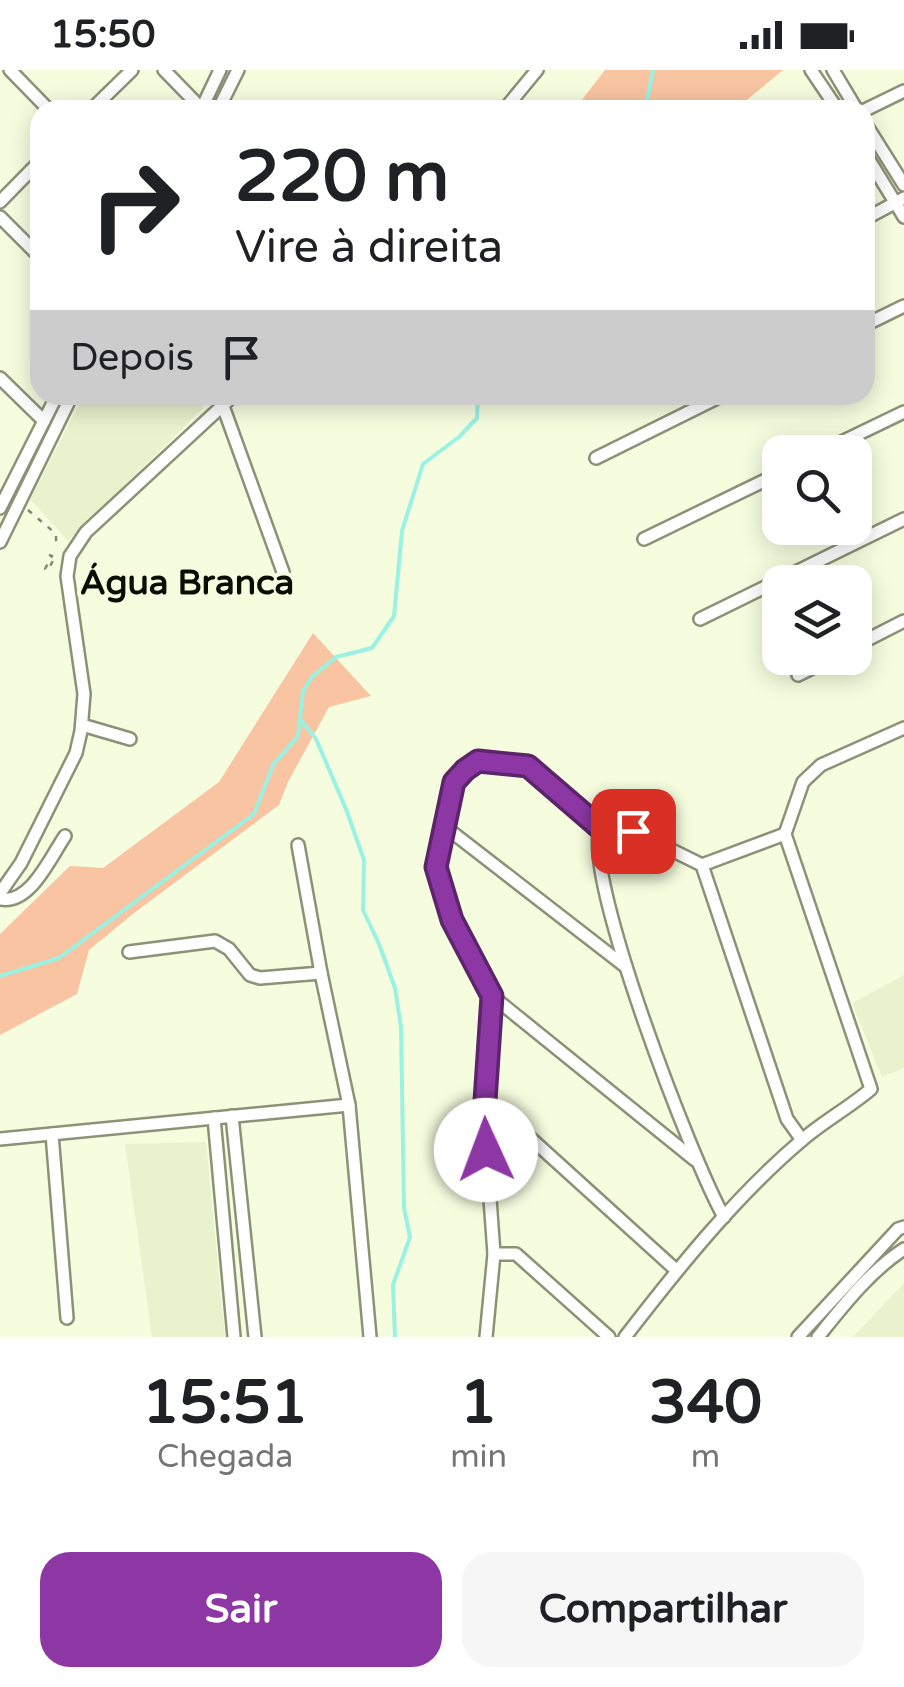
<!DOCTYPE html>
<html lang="pt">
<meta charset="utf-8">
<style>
:root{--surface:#fff;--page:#f6f6f6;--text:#202124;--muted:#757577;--accent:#8d37a4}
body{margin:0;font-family:"Varela Round",sans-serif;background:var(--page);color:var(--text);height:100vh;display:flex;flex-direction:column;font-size:38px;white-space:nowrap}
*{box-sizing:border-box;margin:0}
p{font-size:32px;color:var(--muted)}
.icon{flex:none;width:55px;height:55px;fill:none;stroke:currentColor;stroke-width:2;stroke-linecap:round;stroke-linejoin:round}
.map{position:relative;height:1267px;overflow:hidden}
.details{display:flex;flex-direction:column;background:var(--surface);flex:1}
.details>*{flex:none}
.hud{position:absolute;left:30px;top:30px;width:845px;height:305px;border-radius:30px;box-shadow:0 5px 25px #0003;background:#fff;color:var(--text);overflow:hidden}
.buttons{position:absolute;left:762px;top:365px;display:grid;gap:20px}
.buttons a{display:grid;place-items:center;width:110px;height:110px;border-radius:20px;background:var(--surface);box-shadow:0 5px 25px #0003;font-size:50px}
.pin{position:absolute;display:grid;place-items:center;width:85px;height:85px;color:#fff;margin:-42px;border-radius:20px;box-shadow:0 5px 15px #0006}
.me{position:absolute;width:110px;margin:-55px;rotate:358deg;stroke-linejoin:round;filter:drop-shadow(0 0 8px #0008)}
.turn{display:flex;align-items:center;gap:35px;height:210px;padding:0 40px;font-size:45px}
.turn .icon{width:130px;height:130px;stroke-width:2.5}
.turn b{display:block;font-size:70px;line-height:85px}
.then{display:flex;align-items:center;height:95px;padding:0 40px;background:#0003;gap:20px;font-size:38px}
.eta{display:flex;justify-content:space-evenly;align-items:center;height:170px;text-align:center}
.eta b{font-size:60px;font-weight:700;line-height:70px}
.button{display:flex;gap:20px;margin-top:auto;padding:20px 40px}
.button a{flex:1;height:115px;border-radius:30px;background:var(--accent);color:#fff;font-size:40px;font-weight:700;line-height:115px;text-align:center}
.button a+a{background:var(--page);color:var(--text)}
.status{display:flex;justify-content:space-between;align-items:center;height:70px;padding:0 50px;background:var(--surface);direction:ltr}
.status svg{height:28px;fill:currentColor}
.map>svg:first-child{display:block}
</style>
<div class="status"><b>15:50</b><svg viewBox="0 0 49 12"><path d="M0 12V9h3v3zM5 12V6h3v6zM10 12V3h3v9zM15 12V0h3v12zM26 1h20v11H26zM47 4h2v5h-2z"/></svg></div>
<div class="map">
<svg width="904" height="1267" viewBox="0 0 904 1267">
<rect width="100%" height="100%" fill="#f6fddf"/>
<g fill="#e9f1cd">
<polygon points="84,325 203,325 204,328 202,339 68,471 30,429"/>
<polygon points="904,905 904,998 882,1007 852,933"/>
<polygon points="206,1072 225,1267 152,1267 125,1074"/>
<polygon points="904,1213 904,1267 853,1267"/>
</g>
<g fill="#f9c4a2">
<polygon points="605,0 783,0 735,40 574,40"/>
<polygon points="313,563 371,626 329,637 288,712 279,735 134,843 89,880 77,924 0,965 0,864 70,796 103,798 219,712"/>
</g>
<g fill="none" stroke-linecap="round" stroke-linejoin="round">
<g stroke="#99f2e2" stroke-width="4">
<polyline points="641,40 646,35 653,0"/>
<polyline points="300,649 316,669 346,739 364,790 363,840 379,874 395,918 401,957 404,1138 410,1167 393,1215 395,1267"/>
<polyline points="0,906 59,888 254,744 273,695 298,666 303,621 312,607 336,587 372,578 394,546 402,461 423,394 459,367 477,348 478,325"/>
</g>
<defs>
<g id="minor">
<polyline points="10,0 49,40"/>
<polyline points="164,0 201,38"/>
<polyline points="811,0 838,40"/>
<polyline points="833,0 857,40"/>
<polyline points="91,40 132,0"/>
<polyline points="201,40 220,0"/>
<polyline points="218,40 238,0"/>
<polyline points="504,40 537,0"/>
<polyline points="865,40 904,21"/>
<polyline points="865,53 904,115"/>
<polyline points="865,83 904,147"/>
<polyline points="0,132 40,91"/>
<polyline points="0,147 40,187"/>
<polyline points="865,149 904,128"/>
<polyline points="865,255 904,236"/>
<polyline points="0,308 44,351"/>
<polyline points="219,325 283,502"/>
<polyline points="821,382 904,342"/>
<polyline points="596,388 723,325"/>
<polyline points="0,438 57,325"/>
<polyline points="644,469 780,403"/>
<polyline points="0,472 72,325"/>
<polyline points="700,549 904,449"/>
<polyline points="855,576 904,551"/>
<polyline points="798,605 832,588"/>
<polyline points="82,655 130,669"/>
<polyline points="444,756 626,897"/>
<path d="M600,759C584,810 693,1093 724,1147"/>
<polyline points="298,775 321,903"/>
<polyline points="702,795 787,1049 802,1070"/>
<polyline points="0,823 21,793 76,683 81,661 84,624 67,506 70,486 86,462 234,325"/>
<path d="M0,829C30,835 50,788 65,766"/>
<polyline points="129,882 215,871 229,879 250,905 260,908 321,903 349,1035 370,1267"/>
<polyline points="492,926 695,1090"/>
<polyline points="232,1046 255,1267"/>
<polyline points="484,1046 510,1055 527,1065 676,1200"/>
<polyline points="214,1048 234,1267"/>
<polyline points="52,1064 67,1248"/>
<polyline points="0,1069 349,1035"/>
<polyline points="494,1184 516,1184 609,1267"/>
<polyline points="486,1267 494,1184 484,1046 492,926 452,849 437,803 436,789 454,712 469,695 479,691 528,696 600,759 633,761 702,795 785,764"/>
<path d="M625,1267C679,1197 735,1127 802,1070C824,1051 850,1037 871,1019L785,764L803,712L821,695L904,658"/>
<polyline points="798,1267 898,1159 904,1157"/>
<path d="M818,1267C843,1236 870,1201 904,1179"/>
</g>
</defs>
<use href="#minor" stroke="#8c9277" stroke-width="16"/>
<g stroke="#828773" stroke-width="2.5" stroke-dasharray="5 8" stroke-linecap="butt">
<polyline points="28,440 56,464 56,470 62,476"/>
<polyline points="49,485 52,486 45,499 48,500 55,487 57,488"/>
</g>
<use href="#minor" stroke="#fff" stroke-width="11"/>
</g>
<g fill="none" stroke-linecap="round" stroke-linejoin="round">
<defs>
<polyline id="route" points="486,1080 484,1046 492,926 452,850 436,797 454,712 465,700 478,691 528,696 600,758 633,761"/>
</defs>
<use href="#route" stroke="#5c246b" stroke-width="25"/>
<use href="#route" stroke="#8d37a4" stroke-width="18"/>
</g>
<g text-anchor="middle" stroke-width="8" stroke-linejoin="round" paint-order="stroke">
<g font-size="35" font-weight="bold" fill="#0b0d04" stroke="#f6fddf">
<text x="187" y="524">Água Branca</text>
</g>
</g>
</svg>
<div class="buttons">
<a><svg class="icon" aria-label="search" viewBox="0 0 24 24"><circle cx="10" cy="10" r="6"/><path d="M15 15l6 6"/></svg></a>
<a><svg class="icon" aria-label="layers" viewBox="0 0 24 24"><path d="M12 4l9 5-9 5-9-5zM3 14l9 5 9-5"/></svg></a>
</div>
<div class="pin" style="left:633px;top:761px;background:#d93025"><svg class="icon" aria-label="arrive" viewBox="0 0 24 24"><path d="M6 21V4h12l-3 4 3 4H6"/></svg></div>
<svg class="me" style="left:486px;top:1080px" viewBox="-20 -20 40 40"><circle r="19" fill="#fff"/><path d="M0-13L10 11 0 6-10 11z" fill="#8d37a4"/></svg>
<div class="hud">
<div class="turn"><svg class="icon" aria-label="right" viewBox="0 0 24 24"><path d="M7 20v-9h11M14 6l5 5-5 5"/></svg><div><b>220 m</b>Vire à direita</div></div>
<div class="then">Depois<svg class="icon" aria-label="arrive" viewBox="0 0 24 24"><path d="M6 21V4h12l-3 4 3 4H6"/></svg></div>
</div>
</div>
<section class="details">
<div class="eta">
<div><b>15:51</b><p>Chegada</p></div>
<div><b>1</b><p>min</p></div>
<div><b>340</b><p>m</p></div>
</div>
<div class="button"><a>Sair</a><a>Compartilhar</a></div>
</section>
